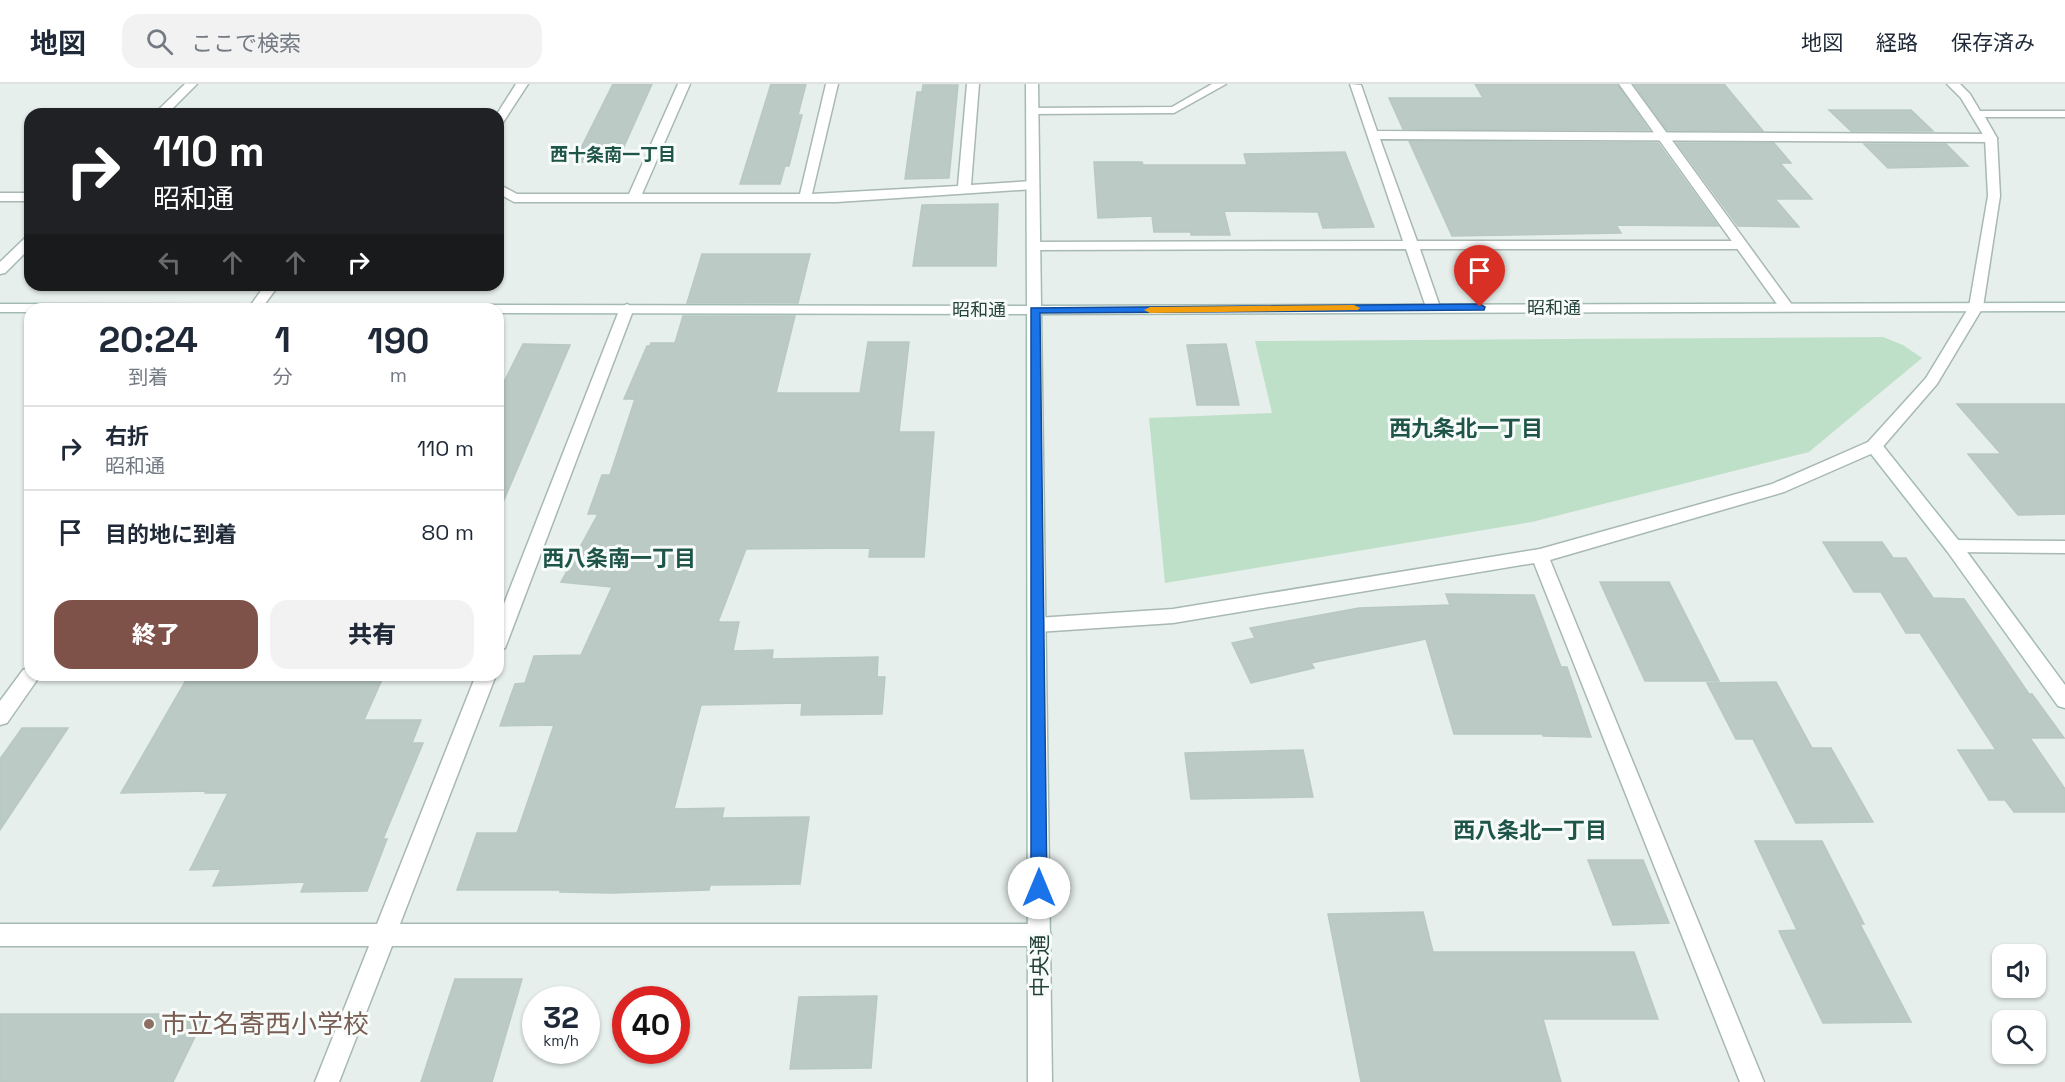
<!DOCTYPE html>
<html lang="ja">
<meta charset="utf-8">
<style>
:root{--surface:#fff;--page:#f2f2f3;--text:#1f2937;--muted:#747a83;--line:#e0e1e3;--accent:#7f5249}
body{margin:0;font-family:"Space Grotesk","Noto Sans JP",sans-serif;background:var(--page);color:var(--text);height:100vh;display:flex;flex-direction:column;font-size:22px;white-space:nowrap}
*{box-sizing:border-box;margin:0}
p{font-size:20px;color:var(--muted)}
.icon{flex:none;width:33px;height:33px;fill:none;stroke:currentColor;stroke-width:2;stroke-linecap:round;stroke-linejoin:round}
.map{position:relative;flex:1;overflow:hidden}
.panel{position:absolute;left:24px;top:219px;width:480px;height:378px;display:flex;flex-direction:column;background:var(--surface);border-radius:18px;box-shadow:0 2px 4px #0004}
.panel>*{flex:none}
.guide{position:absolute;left:24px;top:24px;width:480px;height:183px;border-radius:18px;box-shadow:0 2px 4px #0004;background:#202124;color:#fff;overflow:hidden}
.buttons{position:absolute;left:1992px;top:860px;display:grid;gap:12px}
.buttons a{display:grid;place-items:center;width:54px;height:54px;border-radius:12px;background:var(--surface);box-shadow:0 2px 4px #0004;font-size:30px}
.speed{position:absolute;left:522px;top:902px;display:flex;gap:12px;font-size:30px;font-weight:700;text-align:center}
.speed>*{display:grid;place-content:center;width:78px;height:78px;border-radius:50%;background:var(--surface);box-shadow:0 2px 4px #0004;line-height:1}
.speed small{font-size:15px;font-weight:400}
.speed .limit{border:9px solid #d22;background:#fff;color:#111}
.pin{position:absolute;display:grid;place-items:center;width:51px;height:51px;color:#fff;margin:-62px -26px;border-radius:50% 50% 50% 0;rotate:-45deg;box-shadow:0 0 6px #0007}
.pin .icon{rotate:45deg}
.me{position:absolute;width:66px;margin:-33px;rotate:0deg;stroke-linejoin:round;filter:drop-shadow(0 0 4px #0008)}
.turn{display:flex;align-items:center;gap:21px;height:126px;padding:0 30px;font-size:27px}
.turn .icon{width:78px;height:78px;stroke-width:2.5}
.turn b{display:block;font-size:42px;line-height:51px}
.lanes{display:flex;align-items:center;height:57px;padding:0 30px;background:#0003;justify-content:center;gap:30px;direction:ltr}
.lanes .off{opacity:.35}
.eta{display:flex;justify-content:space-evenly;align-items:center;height:102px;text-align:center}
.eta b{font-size:36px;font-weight:800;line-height:42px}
.primary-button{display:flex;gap:12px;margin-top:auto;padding:12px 30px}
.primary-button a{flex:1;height:69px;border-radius:18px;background:var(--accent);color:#fff;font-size:24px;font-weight:800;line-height:69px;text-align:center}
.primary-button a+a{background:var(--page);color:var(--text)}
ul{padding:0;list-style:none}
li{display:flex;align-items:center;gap:18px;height:84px;padding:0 30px;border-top:2px solid var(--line)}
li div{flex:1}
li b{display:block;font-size:22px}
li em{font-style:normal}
header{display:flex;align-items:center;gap:36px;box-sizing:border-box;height:84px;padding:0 30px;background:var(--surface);border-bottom:2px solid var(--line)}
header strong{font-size:28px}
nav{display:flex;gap:33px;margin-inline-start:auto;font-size:21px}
.search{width:420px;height:54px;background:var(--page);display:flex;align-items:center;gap:15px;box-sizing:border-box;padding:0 21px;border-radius:18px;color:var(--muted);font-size:22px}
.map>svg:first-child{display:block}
</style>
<header>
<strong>地図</strong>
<div class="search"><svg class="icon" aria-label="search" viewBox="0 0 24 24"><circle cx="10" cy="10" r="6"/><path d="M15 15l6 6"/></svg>ここで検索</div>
<nav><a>地図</a><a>経路</a><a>保存済み</a></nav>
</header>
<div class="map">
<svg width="2065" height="998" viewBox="0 0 2065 998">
<rect width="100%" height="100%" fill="#e6efeb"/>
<polygon fill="#bfe0c8" points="1883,253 1903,261 1922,274 1809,368 1532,438 1165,499 1149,334 1272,329 1255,257"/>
<g fill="#bbcac4" stroke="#b8c9c2" stroke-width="1.5">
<polygon points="613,0 652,0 617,78 574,78"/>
<polygon points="771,0 806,0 798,31 802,31 789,82 785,82 780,100 740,100"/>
<polygon points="1475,0 1617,0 1649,46 1403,45 1389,14 1483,14"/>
<polygon points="1634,0 1724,0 1763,47 1667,46"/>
<polygon points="923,1 958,1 949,94 905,95 917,8 922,8"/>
<polygon points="1829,26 1911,26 1933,47 1851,47"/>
<polygon points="1409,57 1658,59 1718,142 1616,141 1621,149 1452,152"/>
<polygon points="1677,59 1774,59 1791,79 1780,79 1812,115 1775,115 1799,143 1738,142"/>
<polygon points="1864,60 1946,60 1968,82 1888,84"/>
<polygon points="1345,68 1374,143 1323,144 1318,128 1224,127 1230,151 1191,151 1191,148 1154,148 1152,132 1098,134 1094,78 1142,78 1143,81 1247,81 1244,70"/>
<polygon points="998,120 996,182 913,182 922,121"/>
<polygon points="702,170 810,170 798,219 687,219"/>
<polygon points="683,232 795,232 776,309 860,309 868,258 909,258 899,348 934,348 924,473 869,473 870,464 746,465 718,538 739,538 733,567 773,566 772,575 878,573 877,593 885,593 882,630 801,631 802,619 701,621 674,725 724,724 722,734 809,733 800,800 710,801 709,806 611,809 560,808 560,806 457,806 477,749 517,749 554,641 500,642 515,600 525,599 534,572 581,571 612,503 561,498 598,430 588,430 602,391 610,391 635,315 624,315 647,262 650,262 651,259 675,259"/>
<polygon points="523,260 570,261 498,430 498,296 505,296"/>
<polygon points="1226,260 1239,321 1197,321 1187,261"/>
<polygon points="1957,320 2065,320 2065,430 2018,431 1968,370 2001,370"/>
<polygon points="1823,458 1882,458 1893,474 1906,474 1933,514 1964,515 2029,610 2032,610 2064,654 2030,654 2065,705 2065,728 2014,728 2005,716 1989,716 1958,666 1996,666 1920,549 1906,549 1881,508 1854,508"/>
<polygon points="1600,498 1669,498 1719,597 1645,597"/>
<polygon points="1446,510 1534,511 1561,583 1567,583 1591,653 1543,652 1542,650 1454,650 1426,555 1311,579 1314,584 1251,599 1232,559 1255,554 1250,544 1359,524 1450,521"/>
<polygon points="189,591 384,591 364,636 421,636 412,659 423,659 383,755 387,755 367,807 301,808 305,798 213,802 221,785 190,786 228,709 205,709 206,707 121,709"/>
<polygon points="1776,598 1812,664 1831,664 1873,738 1796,739 1753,655 1736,655 1707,599"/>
<polygon points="22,644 68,644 0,746 0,675"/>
<polygon points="1303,666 1313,713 1191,715 1185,669"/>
<polygon points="1755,757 1822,757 1864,840 1860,840 1911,938 1823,939 1779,847 1797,846"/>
<polygon points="1588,776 1643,776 1669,839 1613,841"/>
<polygon points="1423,828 1433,868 1634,868 1658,935 1543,935 1561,998 1361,998 1328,830"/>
<polygon points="455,895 522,895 492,998 421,998"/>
<polygon points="877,912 871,984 790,985 799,913"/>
<polygon points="0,930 206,930 173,998 0,998"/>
</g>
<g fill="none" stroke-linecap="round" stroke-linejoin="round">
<defs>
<g id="lane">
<polygon points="185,0 197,0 167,30 154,30"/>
<polygon points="516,0 528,0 502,40 498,42 497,30"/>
<polygon points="678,0 690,0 642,110 800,110 826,0 838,0 812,110 958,102 967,0 979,0 971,101 1033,97 1039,101 1033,105 837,118 514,118 498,109 498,100 517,110 629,110"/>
<polygon points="1212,0 1226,0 1174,29 1033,30 1027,27 1033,24 1172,23"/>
<polygon points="1350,0 1361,1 1377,47 1991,50 1997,54 1991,58 1380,55 1417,157 1741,157 1748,161 1741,165 1420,165 1440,223 1433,227 1426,223 1406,165 1034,166 1027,162 1034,158 1403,157"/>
<rect x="0" y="109" width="30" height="8"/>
<polygon points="30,153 30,164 5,189 0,190 0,178 25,154"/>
<polygon points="265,201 279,201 261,225 248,225"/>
</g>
<g id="street">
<polygon points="1619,0 1631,0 1792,221 1794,224 1792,227 1782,227"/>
<polygon points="1947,0 1960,0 1970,10 1980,27 2065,27 2065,33 1985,33 1997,54 2000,112 1983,223 1937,300 1880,366 1784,408 1550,476 1764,998 1740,998 1534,479 1173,539 1037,548 1030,546 1028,541 1030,536 1037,534 1173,525 1540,465 1772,400 1868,358 1926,294 1969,223 1988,112 1985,54 1961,14"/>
<polygon points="627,220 634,224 507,559 505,564 498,566 498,535 620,224"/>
<polygon points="1953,456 2065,457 2065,469 1953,468 1947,467 1944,462 1947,457"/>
<polygon points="30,583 30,591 40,591 37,596 7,639 0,641 0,617 23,586"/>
<polygon points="476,591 496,591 400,840 1040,840 1048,843 1051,851 1048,859 1040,862 392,862 339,998 315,998 369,862 0,862 0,840 377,840"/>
</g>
<g id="secondary">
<polygon points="1026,0 1038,0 1041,222 2065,219 2065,227 1041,230 1052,998 1028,998 1027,230 498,229 498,225 30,225 30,228 0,228 0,220 1027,222"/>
<polygon points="1874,357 1880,358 1959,457 2065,601 2065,624 2058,622 1947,467 1868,366 1866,362 1868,358"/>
</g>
</defs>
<use href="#lane" stroke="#a8b8b2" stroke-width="3"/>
<use href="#street" stroke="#a8b8b2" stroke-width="3"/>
<use href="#secondary" stroke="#a4bbb3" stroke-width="3"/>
<use href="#lane" fill="#fff" fill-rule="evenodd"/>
<use href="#street" fill="#fff" fill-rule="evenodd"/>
<use href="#secondary" fill="#fff" fill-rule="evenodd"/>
</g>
<polygon fill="#1a73e8" stroke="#114b97" stroke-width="1.5" points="1480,220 1485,223 1484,226 1040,229 1047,804 1045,809 1039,812 1033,809 1031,804 1031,224"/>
<polygon fill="#f59e0b" points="1354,221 1360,224 1358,226 1150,229 1144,226 1150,223"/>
<circle fill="#8d6e63" stroke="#f7fbf9" stroke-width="2" cx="149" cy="940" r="6"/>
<g text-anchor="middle" stroke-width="6" stroke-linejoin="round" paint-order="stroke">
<g font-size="18" font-weight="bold" fill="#1f5548" stroke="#f7fbf9">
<text x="613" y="77">西十条南一丁目</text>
</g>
<g font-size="18" fill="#24423a" stroke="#f7fbf9">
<text x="1554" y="230">昭和通</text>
<text x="979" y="232">昭和通</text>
</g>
<g font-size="21" fill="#24423a" stroke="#f7fbf9">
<text transform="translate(1040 882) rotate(-90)" y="7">中央通</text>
</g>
<g font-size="22" font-weight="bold" fill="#1f5548" stroke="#f7fbf9">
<text x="1466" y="352">西九条北一丁目</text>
<text x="619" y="482">西八条南一丁目</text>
<text x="1530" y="754">西八条北一丁目</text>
</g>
<g font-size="26" fill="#785e54" stroke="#f7fbf9" text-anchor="start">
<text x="161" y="949">市立名寄西小学校</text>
</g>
</g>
</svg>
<div class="buttons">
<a><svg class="icon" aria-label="sound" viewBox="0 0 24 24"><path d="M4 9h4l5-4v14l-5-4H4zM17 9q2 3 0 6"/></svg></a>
<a><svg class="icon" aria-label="search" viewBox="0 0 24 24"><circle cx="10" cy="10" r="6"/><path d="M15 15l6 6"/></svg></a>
</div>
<div class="speed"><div>32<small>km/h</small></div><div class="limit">40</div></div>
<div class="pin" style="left:1480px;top:223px;background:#d93025"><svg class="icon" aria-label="arrive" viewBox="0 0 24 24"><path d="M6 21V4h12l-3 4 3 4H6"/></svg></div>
<svg class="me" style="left:1039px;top:804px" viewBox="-20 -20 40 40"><circle r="19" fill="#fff"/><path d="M0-13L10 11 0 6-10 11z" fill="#1a73e8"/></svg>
<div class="guide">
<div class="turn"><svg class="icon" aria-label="right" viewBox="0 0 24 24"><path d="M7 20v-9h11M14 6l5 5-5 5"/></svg><div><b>110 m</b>昭和通</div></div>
<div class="lanes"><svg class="icon off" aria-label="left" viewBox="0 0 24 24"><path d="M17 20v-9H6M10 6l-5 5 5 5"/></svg><svg class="icon off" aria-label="ahead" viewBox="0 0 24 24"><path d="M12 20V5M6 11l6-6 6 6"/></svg><svg class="icon off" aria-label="ahead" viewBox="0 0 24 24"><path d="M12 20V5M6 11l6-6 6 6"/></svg><svg class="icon" aria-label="right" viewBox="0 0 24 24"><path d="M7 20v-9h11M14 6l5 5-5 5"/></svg></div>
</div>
<section class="panel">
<div class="eta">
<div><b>20:24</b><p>到着</p></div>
<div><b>1</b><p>分</p></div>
<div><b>190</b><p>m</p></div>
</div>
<ul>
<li><svg class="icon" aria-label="right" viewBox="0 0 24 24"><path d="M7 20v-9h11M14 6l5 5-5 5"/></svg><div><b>右折</b><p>昭和通</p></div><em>110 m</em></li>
<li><svg class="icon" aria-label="arrive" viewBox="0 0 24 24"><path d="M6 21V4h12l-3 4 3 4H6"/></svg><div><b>目的地に到着</b></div><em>80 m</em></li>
</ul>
<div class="primary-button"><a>終了</a><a>共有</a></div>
</section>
</div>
